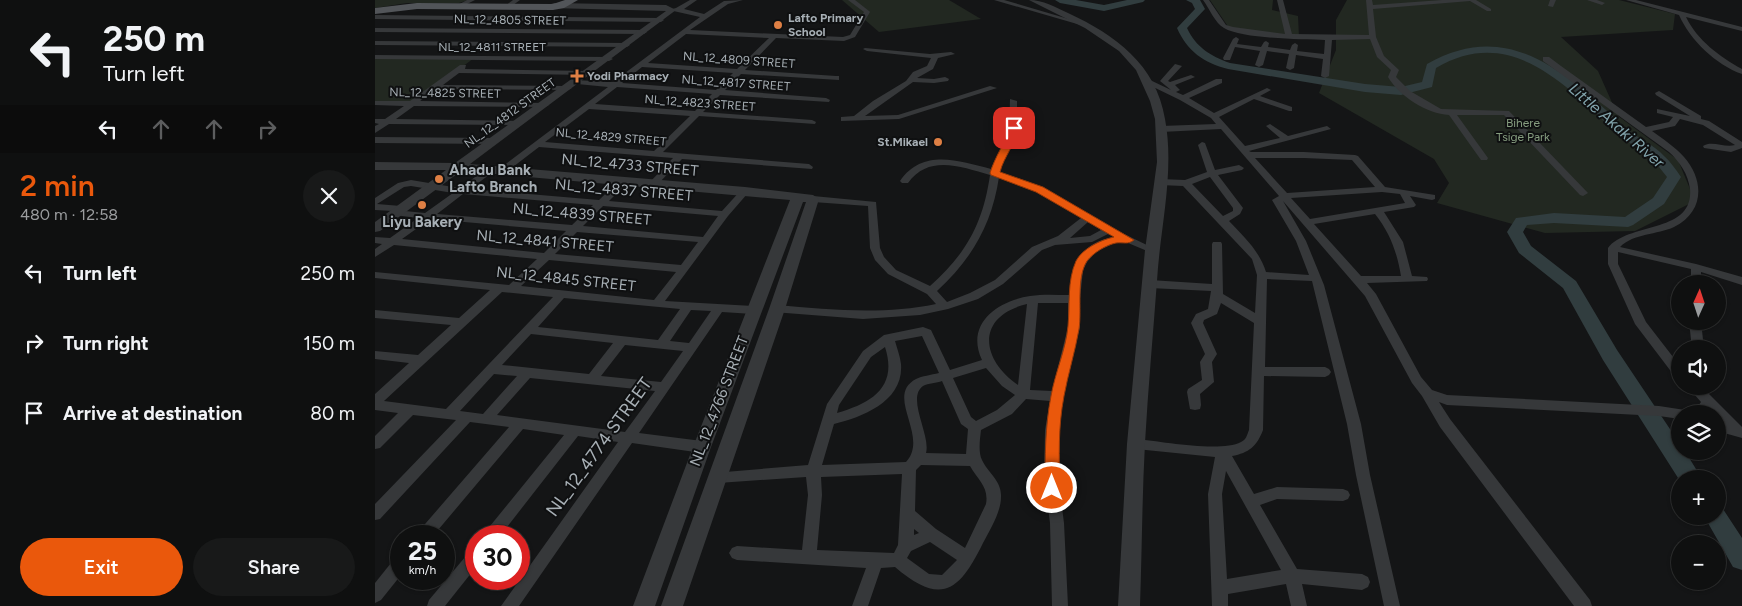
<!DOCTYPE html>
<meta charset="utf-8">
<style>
:root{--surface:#0f1010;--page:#181919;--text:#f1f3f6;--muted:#9b9d9f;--line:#2f3030;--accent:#ea580c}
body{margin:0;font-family:Figtree,sans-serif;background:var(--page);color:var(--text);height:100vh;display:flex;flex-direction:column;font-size:19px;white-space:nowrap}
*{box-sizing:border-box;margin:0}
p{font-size:16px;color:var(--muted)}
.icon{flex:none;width:28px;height:28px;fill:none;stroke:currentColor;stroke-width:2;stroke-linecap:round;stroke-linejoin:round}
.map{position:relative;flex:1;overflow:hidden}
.drawer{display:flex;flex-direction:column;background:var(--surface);width:375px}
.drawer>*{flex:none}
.top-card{background:#0f1010;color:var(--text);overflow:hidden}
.needle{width:32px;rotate:3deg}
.controls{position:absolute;left:1296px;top:275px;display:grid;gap:10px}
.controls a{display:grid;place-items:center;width:55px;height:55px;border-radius:50%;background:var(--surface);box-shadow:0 1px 4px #0004,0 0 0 1px var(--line);font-size:25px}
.speed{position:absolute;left:15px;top:525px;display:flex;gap:10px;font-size:25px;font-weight:700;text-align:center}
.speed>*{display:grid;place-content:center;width:65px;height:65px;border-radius:50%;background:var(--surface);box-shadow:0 1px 4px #0004,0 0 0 1px var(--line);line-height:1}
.speed small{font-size:12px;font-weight:400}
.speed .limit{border:8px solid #d22;background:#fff;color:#111}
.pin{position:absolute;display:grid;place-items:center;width:42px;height:42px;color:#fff;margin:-21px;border-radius:10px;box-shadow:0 2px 8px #0006}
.me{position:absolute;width:55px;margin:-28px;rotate:0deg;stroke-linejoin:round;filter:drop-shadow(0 0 4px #0008)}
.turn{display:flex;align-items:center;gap:18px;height:105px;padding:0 20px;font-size:22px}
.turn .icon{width:65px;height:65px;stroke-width:2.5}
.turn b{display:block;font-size:35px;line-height:42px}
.lanes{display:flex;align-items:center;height:48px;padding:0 20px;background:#0003;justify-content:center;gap:25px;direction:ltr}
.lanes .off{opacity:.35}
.round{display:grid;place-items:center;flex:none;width:52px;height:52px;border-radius:26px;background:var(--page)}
.head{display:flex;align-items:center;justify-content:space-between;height:85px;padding:0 20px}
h1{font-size:30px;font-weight:600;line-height:38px;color:var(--accent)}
.primary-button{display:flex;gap:10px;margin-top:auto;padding:10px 20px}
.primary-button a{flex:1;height:58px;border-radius:30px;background:var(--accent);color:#fff;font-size:20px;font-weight:600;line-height:58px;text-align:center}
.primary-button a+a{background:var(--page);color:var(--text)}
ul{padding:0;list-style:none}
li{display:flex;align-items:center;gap:15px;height:70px;padding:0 20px}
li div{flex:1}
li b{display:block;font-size:19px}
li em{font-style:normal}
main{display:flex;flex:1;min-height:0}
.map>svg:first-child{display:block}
</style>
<main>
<section class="drawer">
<div class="top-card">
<div class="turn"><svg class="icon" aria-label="left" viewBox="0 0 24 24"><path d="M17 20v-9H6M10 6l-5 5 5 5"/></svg><div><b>250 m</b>Turn left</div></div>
<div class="lanes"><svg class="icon" aria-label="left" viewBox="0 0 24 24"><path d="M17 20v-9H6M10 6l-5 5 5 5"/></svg><svg class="icon off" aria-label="ahead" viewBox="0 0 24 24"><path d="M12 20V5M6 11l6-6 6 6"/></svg><svg class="icon off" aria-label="ahead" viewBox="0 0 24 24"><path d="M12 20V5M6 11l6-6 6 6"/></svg><svg class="icon off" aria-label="right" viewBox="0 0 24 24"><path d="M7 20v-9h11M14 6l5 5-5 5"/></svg></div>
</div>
<div class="head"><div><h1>2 min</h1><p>480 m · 12:58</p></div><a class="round"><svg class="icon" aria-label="close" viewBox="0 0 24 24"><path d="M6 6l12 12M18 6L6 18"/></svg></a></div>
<ul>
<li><svg class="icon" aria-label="left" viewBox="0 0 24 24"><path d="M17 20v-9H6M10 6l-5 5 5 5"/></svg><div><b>Turn left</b></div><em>250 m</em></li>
<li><svg class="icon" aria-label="right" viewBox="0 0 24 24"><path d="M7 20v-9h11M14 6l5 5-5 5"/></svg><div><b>Turn right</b></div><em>150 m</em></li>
<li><svg class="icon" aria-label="arrive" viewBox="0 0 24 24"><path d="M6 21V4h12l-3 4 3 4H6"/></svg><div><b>Arrive at destination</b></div><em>80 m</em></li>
</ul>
<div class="primary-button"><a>Exit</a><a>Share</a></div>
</section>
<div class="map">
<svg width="1367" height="606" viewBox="0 0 1367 606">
<rect width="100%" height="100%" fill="#141516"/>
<g fill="#222821">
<polygon points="0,0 93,0 84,3 32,3 0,8"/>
<polygon points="467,0 574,0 606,19 504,32"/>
<polygon points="835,0 898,0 897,10 923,16 924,37 854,28"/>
<polygon points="972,0 1244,0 1300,14 1298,30 1186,37 1223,71 1243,116 1303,160 1320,201 1260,231 1170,233 1062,203 1074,183 1059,159 944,93 961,50 961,20"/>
<polygon points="0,57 99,58 38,104 0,103"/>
</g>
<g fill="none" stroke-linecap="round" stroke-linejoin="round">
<g fill="#313d3f" fill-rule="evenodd">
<polygon points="680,0 701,0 729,5 752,0 770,0 768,2 729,11 685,3"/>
<path d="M811,0H825L830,9L812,28C821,47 835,56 855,63L990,84L1026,87L1047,82L1052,64C1136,16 1193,76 1252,129C1264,139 1279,145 1289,156C1296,162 1301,170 1306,177L1289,204L1258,225L1253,227L1179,223L1152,225L1148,232L1156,246L1201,281L1242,350L1305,444V451H1310L1327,479H1305V481L1228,360L1188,288L1144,253L1132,232L1141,218L1179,213L1250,217L1278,198L1292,177C1288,172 1284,167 1280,162C1269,151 1253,143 1241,132C1190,85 1136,24 1061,68L1057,87L1026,95L990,92L853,69C829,63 812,51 802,28L820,9L817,3Z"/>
<polygon points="1342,507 1348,509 1367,538 1367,570 1358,567 1329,516 1342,516"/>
</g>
<g fill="#36383a" fill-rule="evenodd">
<polygon points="92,0 100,0 84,8 79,7"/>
<polygon points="138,0 145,0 134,8 130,8 130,6"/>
<path d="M315,0H322L309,9L329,14L349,1L368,0L353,4L315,30L468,37L475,35L489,12L473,0H480L494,11L495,12L480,37L469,41L401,38L370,70L461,76H464V80L366,74L350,90L451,98L455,100L454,102L345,95L328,112L437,120L441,122L440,124L324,116L288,152L434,164L438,167L437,169L307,159L282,185L279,186L274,183L298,158L164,147L130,173H124V169L233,87L202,84H199V80L238,82L325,17L294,10L301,8ZM311,34L394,38L362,69L273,63ZM267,67L358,73L341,90L247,83ZM242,87L337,94L320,111L220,104ZM214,109L315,116L279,151L170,142Z"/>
<polygon points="619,0 629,0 714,25 709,26"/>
<path d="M828,0H834L851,25L858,27L910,34L902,0H908L917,34L994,35L991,0H997L998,5L1067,0H1101L1116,9V11H1112L1095,1L998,9L1001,37L1009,56L1024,70L1021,77L1035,91L1066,109L1134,111L1213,193L1208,196L1205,195L1129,115H1082L1113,158L1112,160H1106L1074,115C1052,114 1024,96 1013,77L1016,70L1002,57L995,39L957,40L954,76L950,78L946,76L948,59L921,55L919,68L915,70L911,68L914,54L892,51L888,65L884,67L880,65L885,51L860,47L855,60H849L848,58L858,39L861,37L864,39L862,44L886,47L889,42L891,41L894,43L893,47L915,50L917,45L920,43L923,45L922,51L949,54L950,40C927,39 867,39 849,28C840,23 834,8 828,0Z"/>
<polygon points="1175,0 1181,0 1178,7 1173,6"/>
<polygon points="1212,0 1222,0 1230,3 1227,5"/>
<path d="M1251,0H1261L1367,27V31L1311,17C1322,40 1345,57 1367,69V74C1341,65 1315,40 1304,15Z"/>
<polygon points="0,15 286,18 289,20 286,22 0,19"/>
<polygon points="0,28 269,30 272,32 269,34 0,32"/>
<polygon points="0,41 252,43 255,45 252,47 0,45"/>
<polygon points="490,48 555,54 576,52 580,54 563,58 558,69 542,78 559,79 570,77 574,79 573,81 559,83 538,82 490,116 523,115 615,86 622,88 524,119 466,121 466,117 479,116 498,101 531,81 538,72 552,66 556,58 492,51 488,49"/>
<polygon points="0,55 234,57 238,59 234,61 0,59"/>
<path d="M1168,57H1174L1186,66L1271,127L1294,122L1298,117L1282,113V109L1315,116L1281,95L1280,93L1284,91L1326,116V119L1334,121L1367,142V148L1356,152L1329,148L1328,146C1337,140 1349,148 1360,145L1328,125L1305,119L1300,126L1277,131C1288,139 1300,147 1309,157C1330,181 1329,212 1299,227C1282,235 1259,233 1245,247L1321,264L1367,277V285L1326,272V284H1316V269L1243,252V264L1271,322L1305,366V380L1301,378L1260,324L1233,264V248C1253,222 1319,234 1315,189C1313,174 1305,162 1294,152L1168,61Z"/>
<path d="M800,64L807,66L793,81L795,82L816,75L820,77L800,85L805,90L801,92L808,95L841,79H847V83L814,98L839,113L892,88L896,90L885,96L917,107V111H914L879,99L844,117L870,146L905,138L891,126L895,124L913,136L952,126L956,129L874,151L876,152H929L980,155L983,156L1010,187L1060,195V199L1057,200L1035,196L1041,205L1039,207L1009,212L1028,242L1037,276L1052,277L1053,279L1052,281L992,283L1001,294L1046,377L1057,390L1072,395L1284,406L1310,410L1311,414H1305V419L1284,416L1072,405L1064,402L1075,419L1215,600L1217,606H1199L1065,427L1047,396L1037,383L990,296L908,201L931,241L949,285L986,424L995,475L1025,606H1009L981,475L972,424L937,281L892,279L890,367H950L954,369L956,372L954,375L950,377L889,376L888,430C882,446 874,453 857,456L879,494L902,487L968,489L973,491L975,495L973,499L968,501L902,499L885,505L922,569L987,574L993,577L995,582L993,587L987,590L927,584L932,606H916L911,584L853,594V606H837L833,494L840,457L761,449L756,448L754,444L756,440L761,439C785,441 845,453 866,442C871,440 872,435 874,430L879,323L846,303L842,314L829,320L828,323L842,354L837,362L839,382L825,394L826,405L825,409L820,410L815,409L812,392L813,389L827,380L825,362L830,354L816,323L821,314L833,309L836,291L775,288L770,284L775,280L837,284V244L838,242H846L847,244L848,294L880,313L882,275L877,259L808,186L785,185L780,182L785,179L810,180L832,172L823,145L827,142L830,143L840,170L864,165L869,168L867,170L843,175L868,208L865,214L854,221C869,237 884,250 891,272L934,275L921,241L897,200L904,196L846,129L786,132L782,129L786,126L841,124L836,118L805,100L768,82L775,80L796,90L785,81ZM880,158H929L977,160L1000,187L912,193ZM835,177L858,208V211L848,216L817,184ZM1007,192L1025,194L1030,203L935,219L916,198ZM1000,214C1015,233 1022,252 1026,276H986L939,224ZM851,471L906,570L852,579L847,494Z"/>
<polygon points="85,65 91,65 90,69 214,71 218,73 214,75 84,73 68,85 193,86 197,88 193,90 62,89 45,101 170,103 174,105 170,107 39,106 21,119 145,121 149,123 145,125 14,124 0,133 0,126 4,124 0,123 0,119 10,119 29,106 0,105 0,101 35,101"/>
<path d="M635,99L642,101V136L627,162L625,172L668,187L737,228L782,250L777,253L753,243H740L722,251L712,262L708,270L705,299V327L688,396L684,430L683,476L689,523L693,606H677L675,523L669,476L670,430L675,401L651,399L637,414L606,430C605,439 603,452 607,460C613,473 627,481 626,497C626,512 615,530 608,543C584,592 566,606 520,567L506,568L493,606H477L491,568L362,560L357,558L354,553L357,548L362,546L427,550L433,495L431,477L343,483L338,481L336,477L338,473L433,465L452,404L488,351L509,335L548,327L556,330L575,370L607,360C590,324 622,301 655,296C668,294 681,295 694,295C698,265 705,242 740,237L733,234L717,242L680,245L667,250L628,284L603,299L573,309L545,315L488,319L398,312L396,309L398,306L402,305C455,310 509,315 561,304L552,294L513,274L500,260L495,248L493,206L438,202L433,199L438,196L501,202L505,248L509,257L521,270L555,286C592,253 608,223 615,175C586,167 554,154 533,183H527L525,181C548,148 584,161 616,169L619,162L634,136ZM624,177L662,191L706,218L683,236L657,247L620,280L595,293L572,302L562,291C597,259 617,224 624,177ZM713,222L726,230L715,236L695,238ZM663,303H693V327L677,391L655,390ZM652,304L643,385C605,359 601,316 652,304ZM547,336L564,373C556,375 547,376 541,379C509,396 555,436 531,462L447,465L459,424C488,417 529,401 526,364C525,356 522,348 520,341ZM510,347C523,387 497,403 462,413L464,405L496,357ZM611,368L627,386L640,395L622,410L601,421L596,417L578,378ZM567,381L586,424L593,429L591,454L551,453C556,435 531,398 548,386C553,383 562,383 567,381ZM546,465L595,466C603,480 614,487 611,504L590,548L561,529L540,511L541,470ZM527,474L523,545L519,553L442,550L447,495L446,477ZM539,529L544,533L539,535ZM555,542L582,560L567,575L554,574L532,558L536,551Z"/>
<polygon points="0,137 120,138 124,141 120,144 0,143"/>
<path d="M115,167L118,168V172L95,189L224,200L246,179L249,178L254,181L234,201L347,211L367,189H373V193L353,216L290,301L378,306L384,310L378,314L347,312L264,433L327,441L332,443L334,447L332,451L327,453L257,443L144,606H126L243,442L203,436L125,536H109L111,531L189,435L148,429L58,536H42L44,531L134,427L95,422L5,519L0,520V504L81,420L38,415L5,448L0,449V436L23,413L0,410V394L34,363L0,359V351L43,355L76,325L0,318V310L84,318L115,290L0,278V272L134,285L162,259L19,245L0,257V249L7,244L0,243V237L15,238L43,218L19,215L18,211L0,210V198L23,183L36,180L84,188ZM36,186L78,193L50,213L30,211L29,207L26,206L2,204L29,187ZM88,194L218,205L197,225L62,214ZM228,206L343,216L328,237L208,226ZM55,219L191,231L169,253L27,239ZM202,232L323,242L306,265L180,254ZM174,260L301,272L279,300L146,286ZM127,292L178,297L71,409L9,401ZM189,298L305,309L283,340L163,327ZM316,310L336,311L314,343L295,341ZM156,334L238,343L214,374L127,365ZM250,345L308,351L286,382L226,376ZM119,374L142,376L108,414L85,411ZM155,378L280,391L250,432L122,415Z"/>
<polygon points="1314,321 1326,321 1329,349 1317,349"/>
<polygon points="1312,386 1326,386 1367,427 1367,438 1342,431 1342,421 1345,422 1342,419 1342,414 1338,414 1334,410 1331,414 1317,414 1326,402"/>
<polygon points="101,548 101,567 70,606 52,606 54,600 96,550"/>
<polygon points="26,556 26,575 6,600 0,603 0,583 20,558"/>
</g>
<g fill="#36383a" fill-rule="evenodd">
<path d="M654,0C668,0 680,7 693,13C740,35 781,64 790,119C800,172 785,228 782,281C778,335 773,389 770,443C767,498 767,552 765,606H743L752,444L770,250L782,162L780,119L775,101L761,70L744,51L710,28Z"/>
<polygon points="179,3 291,5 301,10 95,164 370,187 438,195 444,199 410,309 308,606 286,606 394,309 431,202 428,202 336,447 280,606 258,606 318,447 415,200 86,171 5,231 0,232 0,222 71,170 0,170 0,162 80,163 291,11 176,8 176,4"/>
</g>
<polygon fill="#525559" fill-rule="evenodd" points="190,0 203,0 189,8 178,10 42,9 0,14 0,8 42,3 178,4"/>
</g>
<path fill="#ea580c" stroke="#983908" d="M636,127L643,128C641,144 629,156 625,172L668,187L759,240C753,245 748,242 741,243C731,245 718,253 712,261C701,278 707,310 704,329C700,352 693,374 689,396C683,427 684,457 685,488L682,492L677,494L672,492L670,488C670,457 670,427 676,396C680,373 691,349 693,326C695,305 692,281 701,261C707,249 725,240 739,237L661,192L616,175L615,173C620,157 630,142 636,127Z"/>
<g fill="#de7f44" stroke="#0f1011" stroke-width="2">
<circle cx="403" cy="25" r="5"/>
<path d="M199.5 68.5h5v5h5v5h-5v5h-5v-5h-5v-5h5z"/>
<circle cx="563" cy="142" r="5"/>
<circle cx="64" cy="179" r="5"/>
<circle cx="47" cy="205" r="5"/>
</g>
<g text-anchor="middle" stroke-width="4" stroke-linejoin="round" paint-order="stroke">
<g font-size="12" font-weight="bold" fill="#a7afb5" stroke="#0f1011" text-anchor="start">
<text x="413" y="22">Lafto Primary<tspan x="413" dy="14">School</tspan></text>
<text x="212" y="80">Yodi Pharmacy</text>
<text x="553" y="146" text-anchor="end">St.Mikael</text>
</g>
<g font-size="12" fill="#a7afb5" stroke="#0f1011">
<text transform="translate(135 20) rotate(1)" y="4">NL_12_4805 STREET</text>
<text x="117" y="51">NL_12_4811 STREET</text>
<text transform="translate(364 60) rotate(4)" y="4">NL_12_4809 STREET</text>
<text transform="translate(361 83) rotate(4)" y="4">NL_12_4817 STREET</text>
<text transform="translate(70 93) rotate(1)" y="4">NL_12_4825 STREET</text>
<text transform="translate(325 103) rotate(4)" y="4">NL_12_4823 STREET</text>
<text transform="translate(135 113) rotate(-36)" y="4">NL_12_4812 STREET</text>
<text transform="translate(236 137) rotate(5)" y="4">NL_12_4829 STREET</text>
</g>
<g font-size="12" fill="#879e80" stroke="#0f1011">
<text x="1148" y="127">Bihere<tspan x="1148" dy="14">Tsige Park</tspan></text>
</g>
<g font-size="15" fill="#a7afb5" stroke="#0f1011">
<text transform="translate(255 165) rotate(5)" y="5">NL_12_4733 STREET</text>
<text transform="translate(249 190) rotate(5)" y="5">NL_12_4837 STREET</text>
<text transform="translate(207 214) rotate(5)" y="5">NL_12_4839 STREET</text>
<text transform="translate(170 241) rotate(5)" y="5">NL_12_4841 STREET</text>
<text transform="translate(191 279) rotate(6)" y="5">NL_12_4845 STREET</text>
<text transform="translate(344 401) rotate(-69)" y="5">NL_12_4766 STREET</text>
</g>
<g font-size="15" font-weight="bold" fill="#a7afb5" stroke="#0f1011" text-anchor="start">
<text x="74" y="175">Ahadu Bank<tspan x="74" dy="17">Lafto Branch</tspan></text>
<text x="47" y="227" text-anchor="middle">Liyu Bakery</text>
</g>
<g font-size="16" font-style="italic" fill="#82a4ac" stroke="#0f1011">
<text transform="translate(1242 125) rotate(41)" y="6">Little Akaki River</text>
</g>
<g font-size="18" fill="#a7afb5" stroke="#0f1011">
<text transform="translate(224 447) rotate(-54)" y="6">NL_12_4774 STREET</text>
</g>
</g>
</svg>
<div class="controls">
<a><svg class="needle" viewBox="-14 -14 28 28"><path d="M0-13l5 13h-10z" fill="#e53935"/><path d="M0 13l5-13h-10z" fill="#9b9d9f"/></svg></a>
<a><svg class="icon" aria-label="sound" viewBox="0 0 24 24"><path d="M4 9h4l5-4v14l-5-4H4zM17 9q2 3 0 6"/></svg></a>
<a><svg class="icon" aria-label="layers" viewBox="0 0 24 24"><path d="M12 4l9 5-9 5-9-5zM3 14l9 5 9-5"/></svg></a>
<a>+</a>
<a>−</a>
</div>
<div class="speed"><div>25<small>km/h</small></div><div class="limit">30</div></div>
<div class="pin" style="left:639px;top:128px;background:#d93025"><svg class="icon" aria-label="arrive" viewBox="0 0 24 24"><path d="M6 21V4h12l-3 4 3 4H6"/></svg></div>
<svg class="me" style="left:677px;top:488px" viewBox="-20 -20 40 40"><circle r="17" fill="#ea580c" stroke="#fff" stroke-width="3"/><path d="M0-11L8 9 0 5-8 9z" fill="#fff"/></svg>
</div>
</main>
